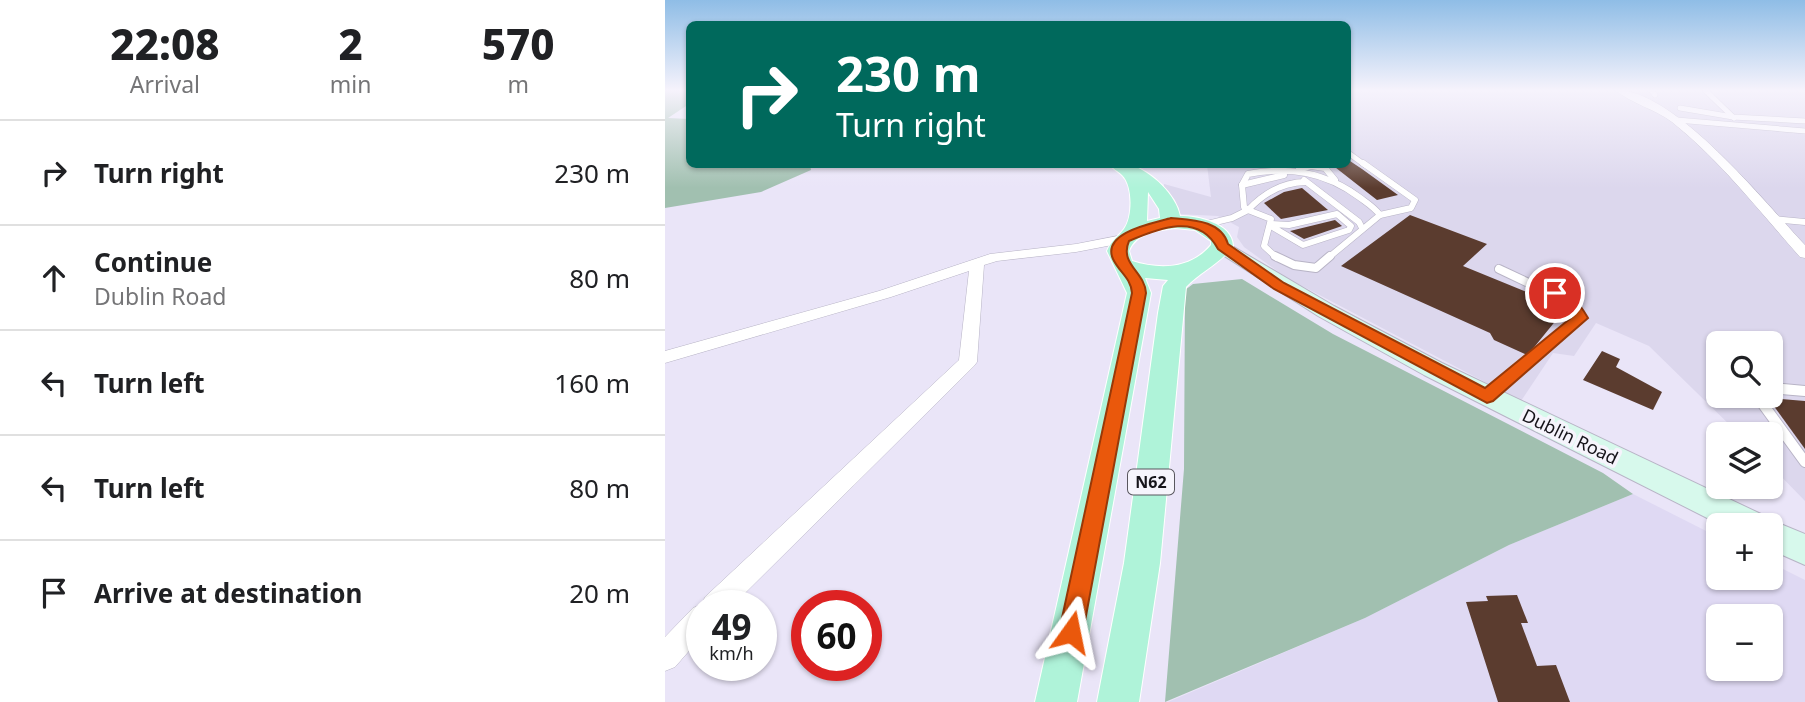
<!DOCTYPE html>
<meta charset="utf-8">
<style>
:root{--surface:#fff;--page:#f2f2f2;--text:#202124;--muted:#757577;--line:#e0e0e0}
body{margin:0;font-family:"Noto Sans",sans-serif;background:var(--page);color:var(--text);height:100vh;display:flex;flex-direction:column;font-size:26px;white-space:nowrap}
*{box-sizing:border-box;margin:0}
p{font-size:23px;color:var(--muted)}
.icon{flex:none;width:38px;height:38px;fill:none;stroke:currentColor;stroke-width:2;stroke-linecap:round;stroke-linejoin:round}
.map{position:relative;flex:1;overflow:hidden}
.panel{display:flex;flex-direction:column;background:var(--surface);width:665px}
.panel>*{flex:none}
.banner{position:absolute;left:21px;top:21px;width:665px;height:147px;border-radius:10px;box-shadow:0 2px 5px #0004;background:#00695c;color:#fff;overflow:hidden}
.buttons{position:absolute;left:1041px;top:331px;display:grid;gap:14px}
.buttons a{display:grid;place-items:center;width:77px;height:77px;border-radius:10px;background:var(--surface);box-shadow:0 2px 5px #0004;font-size:35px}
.speed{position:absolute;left:21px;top:590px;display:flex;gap:14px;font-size:35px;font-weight:700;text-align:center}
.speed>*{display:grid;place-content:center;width:91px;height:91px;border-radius:50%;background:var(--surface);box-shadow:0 2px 5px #0004;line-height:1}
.speed small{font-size:18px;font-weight:400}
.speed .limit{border:10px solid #d22;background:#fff;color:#111}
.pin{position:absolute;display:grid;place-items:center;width:60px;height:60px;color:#fff;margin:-30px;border:4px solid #fff;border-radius:50%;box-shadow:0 2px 7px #0007}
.me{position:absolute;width:77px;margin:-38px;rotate:12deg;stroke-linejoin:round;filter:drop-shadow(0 0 5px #0008)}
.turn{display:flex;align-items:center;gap:24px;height:147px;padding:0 35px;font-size:32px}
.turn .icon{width:91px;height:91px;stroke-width:2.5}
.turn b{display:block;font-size:49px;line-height:60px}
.eta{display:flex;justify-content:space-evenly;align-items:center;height:119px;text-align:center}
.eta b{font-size:42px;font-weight:800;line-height:49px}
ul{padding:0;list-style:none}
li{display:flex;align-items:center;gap:21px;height:105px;padding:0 35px;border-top:2px solid var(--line)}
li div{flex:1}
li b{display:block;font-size:26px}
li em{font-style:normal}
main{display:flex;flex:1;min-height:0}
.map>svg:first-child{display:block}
</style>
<main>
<section class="panel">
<div class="eta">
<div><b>22:08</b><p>Arrival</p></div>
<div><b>2</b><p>min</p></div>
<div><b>570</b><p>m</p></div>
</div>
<ul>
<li><svg class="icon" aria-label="right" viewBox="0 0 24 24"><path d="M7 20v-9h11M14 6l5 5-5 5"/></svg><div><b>Turn right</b></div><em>230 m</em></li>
<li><svg class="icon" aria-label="ahead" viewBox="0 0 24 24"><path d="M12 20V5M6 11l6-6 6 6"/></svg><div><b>Continue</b><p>Dublin Road</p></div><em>80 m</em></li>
<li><svg class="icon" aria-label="left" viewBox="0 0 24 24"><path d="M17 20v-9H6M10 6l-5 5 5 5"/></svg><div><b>Turn left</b></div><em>160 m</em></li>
<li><svg class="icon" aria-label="left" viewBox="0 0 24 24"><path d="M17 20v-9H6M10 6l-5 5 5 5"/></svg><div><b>Turn left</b></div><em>80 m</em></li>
<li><svg class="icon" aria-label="arrive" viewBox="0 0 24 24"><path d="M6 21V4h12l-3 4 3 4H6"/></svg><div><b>Arrive at destination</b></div><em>20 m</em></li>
</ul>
</section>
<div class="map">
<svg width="1140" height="702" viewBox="0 0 1140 702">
<rect width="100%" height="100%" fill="#eae5f8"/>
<path fill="#dcd7ed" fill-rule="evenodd" d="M683,90H1140V501L1106,466V434H1074L984,346L931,323L909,356L888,353L856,401L622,278L579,247L572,237L574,227L553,216L511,214L499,195V184L546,197L542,165L682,164ZM1054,343H1106V396H1054Z"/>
<path fill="#dfd9f3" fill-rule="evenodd" d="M968,494L1053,537L1054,578H1106V563L1140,580V702H503L700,618L844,545ZM1054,616H1106V668H1054Z"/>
<g fill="#a1c0b0">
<polygon points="0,90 24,90 24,104 3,118 24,119 24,164 145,164 146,170 96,192 0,208"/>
<polygon points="577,279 668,334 938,473 968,494 844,545 700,618 500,702 519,469 520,290 528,284"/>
</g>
<g fill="#5b3c2f">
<polygon points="682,159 697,169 733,195 712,200 666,164 682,164"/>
<polygon points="637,188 663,210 616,219 599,203 619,192"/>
<polygon points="745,215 822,244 798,266 901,308 866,351 862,355 829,340 825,333 676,266"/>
<polygon points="670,220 677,226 639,239 625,231"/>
<polygon points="937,351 955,359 951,367 997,392 988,410 918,380"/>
<polygon points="1103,398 1140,401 1140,449"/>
<polygon points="852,595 863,623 856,623 872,666 891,665 905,702 833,702 801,602 823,601 821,596"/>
</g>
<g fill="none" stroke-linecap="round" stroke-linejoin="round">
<defs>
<g id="lane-far3">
<polyline points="986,90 990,95"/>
<polyline points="1040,90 1069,118"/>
<polyline points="1015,108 1068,117 1140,121"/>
<polyline points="1012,120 1140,131"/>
<polyline points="682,152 700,165"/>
</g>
<g id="lane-far2">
<polyline points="634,169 646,166 660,168 670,180"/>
<polyline points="639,180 694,222 697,228"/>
<polyline points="577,185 619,175"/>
<polyline points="1108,219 1140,222"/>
<polyline points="606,224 624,225 672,214 686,226 684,230 638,245 606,226"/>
<path d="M538,225L567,218L583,210L579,207L577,185L583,174C624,166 660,172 694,197C702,203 709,207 715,215"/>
<path d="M612,258L599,246L606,219L583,210C598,194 618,182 641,182"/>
<polyline points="663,258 715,215 746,208 750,200 698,163"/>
</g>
<g id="lane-far1">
<polyline points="610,256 629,265 651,268 665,256"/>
<polyline points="834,269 908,304 915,319 849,374"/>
</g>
<g id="lane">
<polyline points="1106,388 1140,391"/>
<polyline points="823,396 851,373"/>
<polyline points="1092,396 1140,462"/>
</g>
<g id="street">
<path d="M950,90C1009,88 1101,204 1140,245V258L1135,257C1094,211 1056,161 1007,122C990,109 967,104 950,90Z"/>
<polygon points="458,235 465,239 463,242 411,252 332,261 319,265 312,362 309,366 67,606 37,606 37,636 10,667 0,671 0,637 28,608 37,604 40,597 294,360 304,271 226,297 0,363 0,351 214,291 325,254 411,244"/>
</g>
<polygon id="secondary" points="557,240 669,306 777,363 1098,515 1101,521 1106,520 1140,534 1140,565 1106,550 1106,525 1056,525 759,375 653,316 550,250 547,246 550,242"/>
<path id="primary" d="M444,164C450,164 460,163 466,165C487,172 511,195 515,216C533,216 567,223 568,246C555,264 536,271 521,287L495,563L474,702H432L459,563L493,313L498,286L503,280L480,278L486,293L412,702H370L462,293L442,251C446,241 453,237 459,229C468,217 468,185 457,175C453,171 448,169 444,164ZM483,192L494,209L495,218L482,221ZM510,228L530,230L546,241V245C526,269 495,270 467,261L464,251C470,233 493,230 510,228Z"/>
</defs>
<use href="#lane-far3" stroke="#b8b4c6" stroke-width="6"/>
<use href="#lane-far2" stroke="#b8b4c6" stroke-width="7"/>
<use href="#lane-far1" stroke="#b8b4c6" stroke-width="10"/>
<use href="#lane" stroke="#b8b4c6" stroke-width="12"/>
<use href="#street" stroke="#b8b4c6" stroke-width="1"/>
<use href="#secondary" stroke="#b8b4c6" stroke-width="2"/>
<use href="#primary" stroke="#fff" stroke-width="2"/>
<use href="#lane-far3" stroke="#fff" stroke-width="5"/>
<use href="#lane-far2" stroke="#fff" stroke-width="6"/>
<use href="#lane-far1" stroke="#fff" stroke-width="8"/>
<use href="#lane" stroke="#fff" stroke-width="10"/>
<use href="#street" fill="#fff" fill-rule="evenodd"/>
<use href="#secondary" fill="#d7f9ec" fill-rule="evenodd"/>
<use href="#primary" fill="#aff3d9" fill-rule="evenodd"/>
</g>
<linearGradient id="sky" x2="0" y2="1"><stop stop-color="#8fbde6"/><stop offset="0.48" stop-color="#f6f3fc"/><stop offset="1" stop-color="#f6f3fc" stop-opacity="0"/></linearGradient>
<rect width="1140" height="188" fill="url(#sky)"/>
<path fill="#ea580c" stroke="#983908" stroke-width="2" d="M506,218C527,220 556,220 563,244L619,283L820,388L907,317L902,306L884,296V290C903,287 915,304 923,318L828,401L822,403L609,289L553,249C534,212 494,228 464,241C454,264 480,272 481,293L418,632L414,641L406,644L397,641L394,632L467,293C466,278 454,272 448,259C436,232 489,223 506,218Z"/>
<g text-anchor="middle" stroke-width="7" stroke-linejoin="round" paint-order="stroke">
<rect fill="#f6f4fc" stroke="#59575e" stroke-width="2" x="463" y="469.5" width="46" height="25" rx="5"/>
<g font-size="16" font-weight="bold" fill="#16141a">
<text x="486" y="488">N62</text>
</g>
<g font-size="18" fill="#16141a" stroke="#f6f4fc">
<text transform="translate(905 437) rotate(26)" y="6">Dublin Road</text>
</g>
</g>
</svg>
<div class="buttons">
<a><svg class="icon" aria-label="search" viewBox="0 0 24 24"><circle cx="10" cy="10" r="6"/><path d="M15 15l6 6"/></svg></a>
<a><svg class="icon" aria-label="layers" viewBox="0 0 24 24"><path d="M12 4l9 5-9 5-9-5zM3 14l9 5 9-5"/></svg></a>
<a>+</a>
<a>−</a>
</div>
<div class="speed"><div>49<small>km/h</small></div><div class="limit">60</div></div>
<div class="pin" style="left:890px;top:293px;background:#d93025"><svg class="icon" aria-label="arrive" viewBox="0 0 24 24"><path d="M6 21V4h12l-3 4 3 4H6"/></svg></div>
<svg class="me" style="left:406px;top:632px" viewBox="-20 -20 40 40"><path d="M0-17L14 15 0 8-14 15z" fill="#ea580c" stroke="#fff" stroke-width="4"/></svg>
<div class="banner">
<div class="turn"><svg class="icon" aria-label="right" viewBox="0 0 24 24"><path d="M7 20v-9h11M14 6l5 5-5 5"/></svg><div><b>230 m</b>Turn right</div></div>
</div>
</div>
</main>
